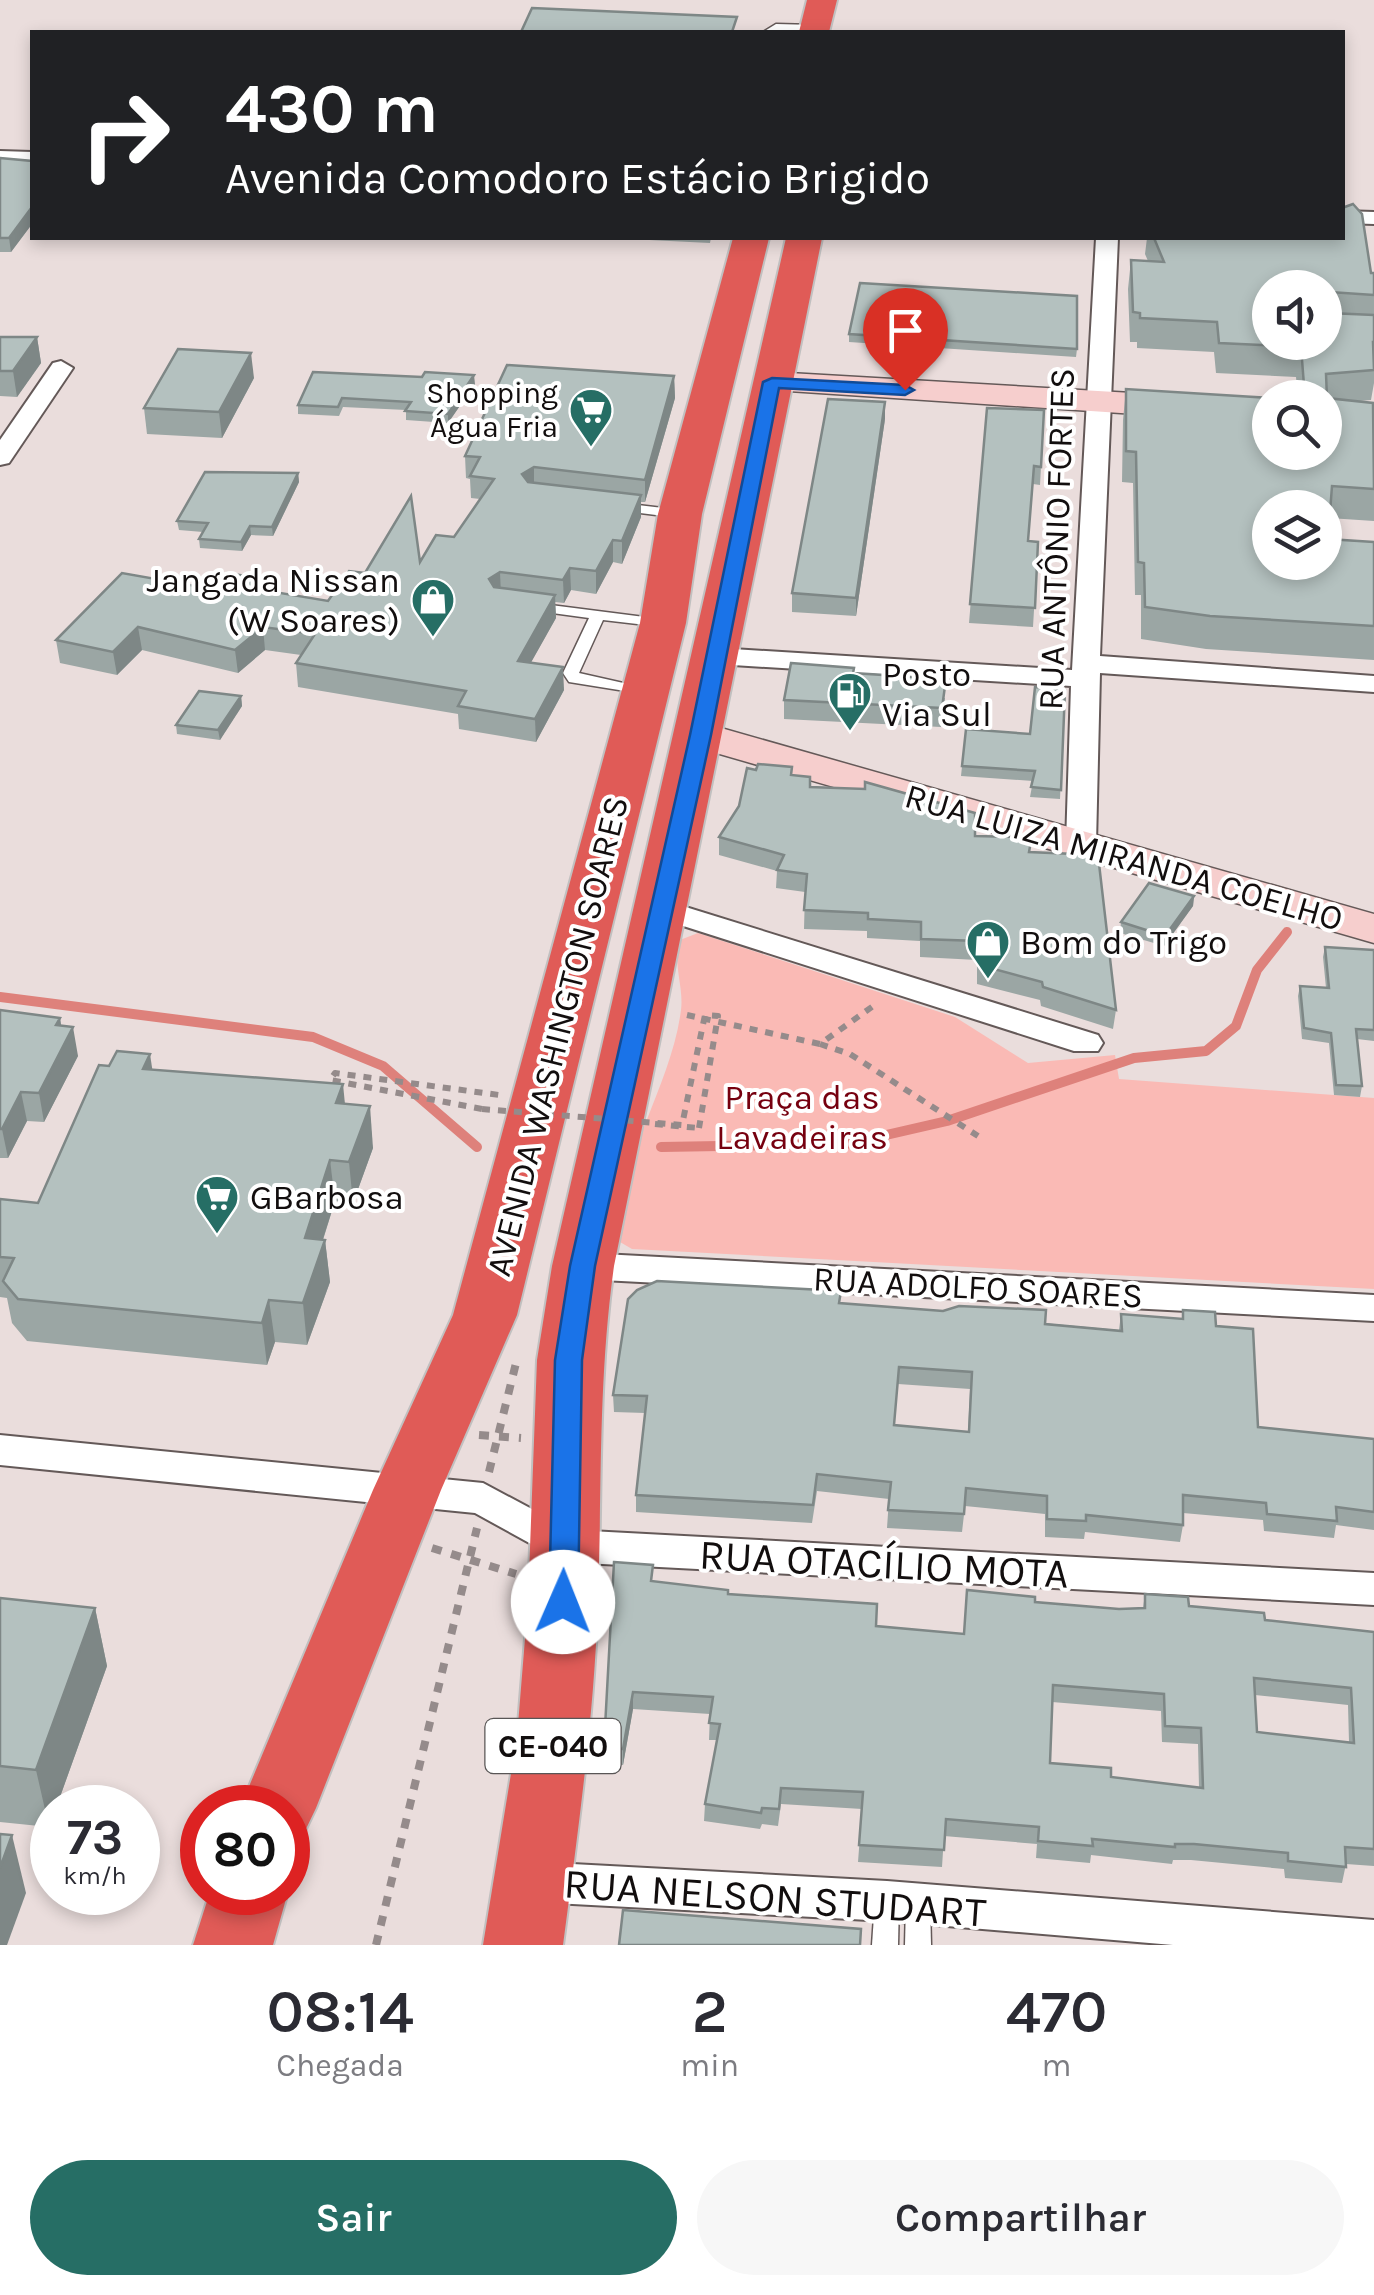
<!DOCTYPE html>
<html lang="pt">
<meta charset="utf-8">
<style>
:root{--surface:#fff;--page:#f7f7f7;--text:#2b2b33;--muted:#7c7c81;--accent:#266e65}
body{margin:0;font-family:Karla,sans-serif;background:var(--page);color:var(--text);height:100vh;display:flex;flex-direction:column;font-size:38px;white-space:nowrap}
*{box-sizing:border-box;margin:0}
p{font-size:32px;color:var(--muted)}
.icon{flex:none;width:55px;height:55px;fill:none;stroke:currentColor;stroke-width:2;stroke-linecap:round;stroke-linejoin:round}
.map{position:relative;height:1945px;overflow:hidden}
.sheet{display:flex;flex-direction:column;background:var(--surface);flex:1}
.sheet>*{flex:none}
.guide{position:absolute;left:30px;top:30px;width:1315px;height:210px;border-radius:0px;box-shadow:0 5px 15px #0003;background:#202124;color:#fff;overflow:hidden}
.fabs{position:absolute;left:1252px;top:270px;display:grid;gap:20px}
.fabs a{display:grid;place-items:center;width:90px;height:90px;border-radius:50%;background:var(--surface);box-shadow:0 5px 15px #0003;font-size:50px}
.speed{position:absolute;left:30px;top:1785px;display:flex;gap:20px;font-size:50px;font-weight:700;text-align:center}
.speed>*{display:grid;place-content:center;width:130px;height:130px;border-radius:50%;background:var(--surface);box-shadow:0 5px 15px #0003;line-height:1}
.speed small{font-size:25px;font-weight:400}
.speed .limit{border:15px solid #d22;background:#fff;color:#111}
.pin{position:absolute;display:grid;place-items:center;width:85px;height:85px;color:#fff;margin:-102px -42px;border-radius:50% 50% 50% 0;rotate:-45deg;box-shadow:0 0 10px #0007}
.pin .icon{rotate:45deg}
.me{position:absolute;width:110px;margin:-55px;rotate:1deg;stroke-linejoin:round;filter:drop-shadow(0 0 8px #0008)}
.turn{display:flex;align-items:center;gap:35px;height:210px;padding:0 30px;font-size:45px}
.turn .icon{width:130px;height:130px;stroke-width:2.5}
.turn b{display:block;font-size:70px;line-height:85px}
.eta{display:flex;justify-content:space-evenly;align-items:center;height:170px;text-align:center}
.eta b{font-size:60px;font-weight:600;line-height:70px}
.cta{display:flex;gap:20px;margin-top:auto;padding:20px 30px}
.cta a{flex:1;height:115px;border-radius:60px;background:var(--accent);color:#fff;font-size:40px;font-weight:600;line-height:115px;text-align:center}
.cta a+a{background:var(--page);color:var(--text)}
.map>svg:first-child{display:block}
</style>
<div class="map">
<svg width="1374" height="1945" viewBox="0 0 1374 1945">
<rect width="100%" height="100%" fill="#eadddc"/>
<path fill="#fabab5" d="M698,933L955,1017L1028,1063L1115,1055L1119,1079L1374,1098V1289L632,1249L620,1242C615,1160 671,1089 681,1010C684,987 672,962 680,940Z"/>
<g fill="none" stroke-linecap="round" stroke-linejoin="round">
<g stroke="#de817b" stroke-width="10">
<polyline points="0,997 313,1037 383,1066 477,1147"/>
<polyline points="661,1147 847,1144 947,1121 1134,1058 1206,1051 1236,1026 1257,970 1287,932"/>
</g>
<defs>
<g id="lane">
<polygon points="776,24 815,25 820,28 815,31 763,32"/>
<polygon points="621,503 680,510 687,514 680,518 616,510 614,507"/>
<polygon points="535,603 668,620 668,626 663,627 603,620 579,673 650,689 653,692 650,695 569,682 563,673 589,618 530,610 528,607"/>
<polygon points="887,1890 896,1893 899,1901 898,1945 872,1945 875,1901 878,1893"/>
<polygon points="918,1893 927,1896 930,1904 931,1945 905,1945 906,1904 909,1896"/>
</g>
<g id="street">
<polygon points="0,151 32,152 32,164 0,163"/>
<polygon points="1342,211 1374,212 1374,224 1342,223"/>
<polygon points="1096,238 1118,238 1100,656 1374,676 1374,692 1100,673 1096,844 1081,853 1066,844 1071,686 717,664 703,656 717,648 1072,670"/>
<polygon points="61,361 73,368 9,463 0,465 0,440 53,363"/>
<polygon points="663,900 1098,1035 1103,1043 1098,1051 1074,1051 652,916 647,909"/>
<polygon points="583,1253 1374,1295 1374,1321 583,1279 570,1275 565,1266 570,1257"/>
<polygon points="0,1435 483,1483 571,1530 1374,1573 1374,1605 564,1562 475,1513 0,1465"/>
<polygon points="535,1862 887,1881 1374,1920 1374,1945 1173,1945 887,1921 535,1902 519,1896 512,1882 519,1868"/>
</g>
<g id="secondary">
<polygon points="772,372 1270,401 1270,423 760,389 755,382 760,375"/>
<polygon points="700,722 1374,914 1374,943 685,744 679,735 685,726"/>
</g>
<g id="highway">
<polygon points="807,0 837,0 829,32 799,32"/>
<polygon points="733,238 769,238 702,514 686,623 517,1315 441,1490 316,1808 305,1831 288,1837 288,1808 240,1808 373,1490 453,1315 640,623 658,514"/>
<path d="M786,238H822L614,1266C598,1381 602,1487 598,1602C594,1718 578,1831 563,1945H483L517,1737L528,1602L537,1360L552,1266Z"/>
<polygon points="288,1891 288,1892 273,1945 193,1945 210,1892"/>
</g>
</defs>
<use href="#lane" stroke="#645958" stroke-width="3"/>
<use href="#street" stroke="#645958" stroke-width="4"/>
<use href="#secondary" stroke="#645958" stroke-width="3"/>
<use href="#highway" stroke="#c1c0c0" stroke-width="4"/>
<g stroke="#958b8b" stroke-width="6" stroke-dasharray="8 8" stroke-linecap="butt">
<polyline points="687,1015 820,1044 876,1004"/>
<polyline points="820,1044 850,1054 978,1136"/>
<polyline points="482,1109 330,1080 335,1073 499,1095"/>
<polyline points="655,1124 699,1128"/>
</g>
<g stroke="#958b8b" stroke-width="8" stroke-dasharray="10 10" stroke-linecap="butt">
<polyline points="479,1435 521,1438"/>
<polyline points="489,1472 516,1363"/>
<polyline points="432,1548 516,1574"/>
<polyline points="376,1945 477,1528"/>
</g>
<use href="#lane" fill="#fff" fill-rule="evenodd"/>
<use href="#street" fill="#fff" fill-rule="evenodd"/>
<use href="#secondary" fill="#f6cecd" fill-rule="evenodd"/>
<use href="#highway" fill="#e05b57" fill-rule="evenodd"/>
<polyline stroke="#958b8b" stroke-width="6" stroke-dasharray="8 8" stroke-linecap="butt" points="482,1109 682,1125 705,1015 718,1016 699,1128"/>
</g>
<g fill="#9ba6a4" fill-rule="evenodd">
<polygon points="0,158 32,161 32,224 11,252 0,252"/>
<polygon points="609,238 711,238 710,243"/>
<polygon points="1147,238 1342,238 1371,273 1374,273 1374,383 1371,400 1360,401 1374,409 1374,521 1329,518 1328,539 1374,542 1374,660 1206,649 1141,639 1141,595 1135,595 1133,483 1122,482 1123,420 1126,389 1270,452 1325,398 1298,398 1296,377 1216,373 1214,352 1137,348 1137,342 1130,342 1128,289 1131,260 1148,261 1145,254"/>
<polygon points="849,334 1077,349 1076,357 849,342"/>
<polygon points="0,337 37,337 41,363 17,397 0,396"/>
<polygon points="313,372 475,384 448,423 406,420 406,410 343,407 339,416 298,414 298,405"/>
<polygon points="674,376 675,398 645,502 641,502 641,517 622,564 613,562 596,594 571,590 564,603 555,602 556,618 531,662 564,690 536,742 459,729 458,714 298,687 296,663 301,655 265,650 238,673 142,650 117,675 60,663 56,640 212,589 271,580 272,592 328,601 365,573 420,562 454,537 480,499 471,498 470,479 466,478 465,456"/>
<polygon points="254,378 222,438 147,434 144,408"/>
<polygon points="987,408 1044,410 1040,485 1033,484 1028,541 1038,542 1033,627 969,623"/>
<polygon points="885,419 856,616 792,612 792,593"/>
<polygon points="298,473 299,482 273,536 251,535 242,551 200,548 199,539 203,532 179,530 177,521"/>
<polygon points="1065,690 1060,799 1030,797 1033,781 961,776 966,729 1030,734"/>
<polygon points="241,696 242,706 220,740 177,734 176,725"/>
<polygon points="945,698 941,727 784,719 784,700"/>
<polygon points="756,770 792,775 810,787 975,836 1031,841 1030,852 1116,1010 1113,1029 1041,1006 1040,1000 977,984 977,960 920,957 920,941 867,938 867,931 804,929 805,892 776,888 777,871 719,855 719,837 739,806"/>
<polygon points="1194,896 1193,906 1164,946 1120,933 1121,922"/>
<polygon points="1325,947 1374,950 1374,1041 1357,1039 1362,1086 1360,1097 1334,1095 1329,1043 1302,1039 1298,996 1300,986 1326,988 1323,957"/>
<polygon points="0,1010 60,1018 61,1026 78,1056 44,1122 27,1121 8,1158 0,1158"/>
<polygon points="153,1070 345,1104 373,1148 353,1203 335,1201 323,1240 325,1240 330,1282 307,1345 275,1342 267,1365 27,1341 12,1323 7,1298 0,1297 0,1199 38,1203"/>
<path d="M840,1304L1119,1330L1121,1314L1182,1319L1183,1310L1216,1326L1258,1427L1374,1439V1530L1336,1525L1334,1538L1264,1531L1263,1520L1183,1513V1525L1180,1542L1085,1532L1084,1539L1045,1537V1514L965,1506L962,1532L887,1528L889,1499L817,1491L812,1523L636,1512V1495L645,1413L614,1412L613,1395ZM898,1384L970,1389L968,1432L894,1425Z"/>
<path d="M654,1581L728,1594L876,1626L963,1634L1035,1602L1119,1609L1143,1608L1145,1594L1189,1606L1265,1620L1374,1632V1866L1346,1864L1342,1883L1285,1878L1284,1869L1191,1860H1173L1172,1864L1091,1855L1090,1863L1036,1858L1037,1844L944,1836L942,1867L858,1862L862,1809L781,1804L778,1826L762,1824L760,1829L704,1821L705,1804L717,1740H709L710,1714L633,1709L623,1765L605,1763L604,1746ZM1255,1695L1348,1705L1349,1742L1257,1732ZM1052,1702L1161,1711L1162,1742L1198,1744L1199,1787L1111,1777L1050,1763Z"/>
<polygon points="0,1598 95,1608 107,1666 56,1808 52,1808 49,1827 0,1822"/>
</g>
<g fill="#7e8786">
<polygon points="32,207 32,224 11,252 9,238"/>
<polygon points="37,337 41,363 17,397 13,371"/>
<polygon points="251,353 254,378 222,438 219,412"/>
<polygon points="474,375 475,384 448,423 448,414"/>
<polygon points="674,376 675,398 645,502 645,480"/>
<polygon points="885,402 885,419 856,616 856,598"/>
<polygon points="534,467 534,489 522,474"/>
<polygon points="298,473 299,482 273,536 272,527"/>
<polygon points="641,495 641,517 622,564 622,541"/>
<polygon points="250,526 251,535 242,551 241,542"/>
<polygon points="613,540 613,562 596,594 596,571"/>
<polygon points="570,568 571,590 564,603 563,580"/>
<polygon points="500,572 501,595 489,579"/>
<polygon points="271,580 273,603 262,590"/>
<polygon points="555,595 556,618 519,684 518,661"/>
<polygon points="138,627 142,650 117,675 113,652"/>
<polygon points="263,627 265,650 238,673 235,650"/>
<polygon points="563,667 564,690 536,742 535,719"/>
<polygon points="241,696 242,706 220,740 218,730"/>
<polygon points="1194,896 1193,906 1164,946 1165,936"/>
<polygon points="60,1018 64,1044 73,1027 78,1056 44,1122 39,1093 56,1025"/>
<polygon points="150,1054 156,1094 143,1069"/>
<polygon points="343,1084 347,1125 336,1103"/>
<polygon points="21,1092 27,1121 8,1158 2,1129"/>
<polygon points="370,1106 373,1148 353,1203 349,1162"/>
<polygon points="330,1160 335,1201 310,1280 305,1238"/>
<polygon points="325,1240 330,1282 307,1345 303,1303"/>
<polygon points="269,1300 275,1342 267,1365 262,1323"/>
<polygon points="95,1608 107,1666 56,1808 52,1808 52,1818 49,1827 36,1770"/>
<polygon points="633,1692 633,1709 623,1765 623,1749"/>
<polygon points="12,1835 26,1893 7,1945 0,1945 0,1868"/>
</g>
<g fill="#b4c1bf" stroke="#7e8786" stroke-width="2.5" fill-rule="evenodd">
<polygon points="532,8 737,17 732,32 521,32"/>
<polygon points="0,158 32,161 32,207 9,238 0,238"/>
<path d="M1353,204L1362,214L1371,273H1374V295L1330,292L1326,296L1329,313L1374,315V342H1373L1374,370L1326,374L1327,398L1373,403L1374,489L1332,486L1328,539L1374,542V626L1210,616L1145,607L1144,563L1138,562L1136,452L1126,451V389L1270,398V452H1325V398H1305L1301,347L1219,343L1217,322L1140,318V313L1133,312L1131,260L1164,262L1154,238H1342V208ZM1270,288H1325V342H1270ZM1270,508H1325V562H1270Z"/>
<polygon points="860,283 1077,296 1077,349 849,334"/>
<polygon points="0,337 37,337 13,371 0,371"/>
<polygon points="178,349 251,353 219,412 144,408"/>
<polygon points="507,365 674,376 645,480 534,467 522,474 528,482 641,495 622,541 613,540 596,571 570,568 563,580 500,572 489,579 494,587 555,595 518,661 563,667 535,719 458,706 466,691 296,663 315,634 263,627 235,650 138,627 113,652 56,640 122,573 212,589 227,573 271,580 262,590 328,601 349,571 365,573 411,496 420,562 436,535 454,537 494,479 470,476 480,457 465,456"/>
<polygon points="313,372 422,377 425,372 474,375 448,414 405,411 411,402 342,398 338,407 298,405"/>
<polygon points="828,399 885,402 856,598 792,593"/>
<polygon points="987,408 1044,410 1041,467 1034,466 1028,541 1038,542 1035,608 970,604"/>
<polygon points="205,472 298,473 272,527 250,526 241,542 199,539 208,523 177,521"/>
<polygon points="791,663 854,668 853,673 946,679 942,708 784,700"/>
<polygon points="1035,687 1065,690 1061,790 1031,787 1035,771 962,766 966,729 1030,734"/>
<polygon points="199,691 241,696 218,730 176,725"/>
<polygon points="758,764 792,767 791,775 810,777 810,787 865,789 865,782 975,813 975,836 1019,837 1031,841 1029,852 1098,855 1116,1010 1043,987 1042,982 979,965 978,941 921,939 921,922 868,919 868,913 804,910 807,874 777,870 784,855 719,837 739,806 747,768 756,770"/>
<polygon points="1149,883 1194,896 1165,936 1121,922"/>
<polygon points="1325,947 1374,950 1374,1030 1356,1029 1362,1086 1336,1085 1331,1033 1304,1028 1300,986 1329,988"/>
<polygon points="0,1010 60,1018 56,1025 73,1027 39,1093 21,1092 2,1129 0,1129"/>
<polygon points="117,1051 150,1054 143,1069 343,1084 336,1103 370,1106 349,1162 330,1160 305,1238 325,1240 303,1303 269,1300 262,1323 18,1299 3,1281 14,1258 0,1257 0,1199 38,1203 99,1065 109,1066"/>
<path d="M657,1281L841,1291L839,1303L943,1311L959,1306L1046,1310L1045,1324L1122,1331L1121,1314L1183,1319V1310L1215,1312L1216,1326L1253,1329L1258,1427L1374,1439V1512L1336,1507L1337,1521L1267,1514L1266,1503L1183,1495V1525L1086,1515V1521L1047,1519V1496L966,1488L964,1514L888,1510L891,1482L817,1474L813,1505L636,1495L647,1396L613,1395L628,1299L637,1290ZM899,1367L972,1372L969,1432L894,1425Z"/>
<path d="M614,1562L653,1565L651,1581L728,1590V1594L877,1604L876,1626L964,1634L967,1590L1035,1597V1602L1119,1609L1145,1608V1594L1188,1597L1189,1606L1264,1613L1265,1620L1374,1632V1849L1345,1847L1346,1867L1288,1861V1853L1194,1844H1175V1847L1092,1839L1093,1846L1038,1841L1039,1827L946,1819L944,1850L859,1845L863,1792L781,1788L779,1809L762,1808L761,1813L705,1804L720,1724L709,1723L713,1697L633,1692L623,1749L604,1746ZM1254,1678L1351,1688L1354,1743L1257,1732ZM1053,1685L1164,1694L1165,1726L1201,1728L1203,1788L1111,1777V1768L1050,1763Z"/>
<polygon points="0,1598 95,1608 36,1770 0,1766"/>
<polygon points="0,1834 12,1835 0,1868"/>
<polygon points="623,1910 861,1929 860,1945 619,1945"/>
</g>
<polygon fill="#1a73e8" stroke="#114b97" stroke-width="2.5" points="772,378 905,385 914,390 905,395 779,388 711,735 595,1266 582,1360 578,1602 574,1611 553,1611 549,1602 555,1360 570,1266 690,735 763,382"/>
<defs>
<symbol id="supermarket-pin" viewBox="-11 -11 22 30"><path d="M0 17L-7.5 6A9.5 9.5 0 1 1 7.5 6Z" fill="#266e65" stroke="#fff"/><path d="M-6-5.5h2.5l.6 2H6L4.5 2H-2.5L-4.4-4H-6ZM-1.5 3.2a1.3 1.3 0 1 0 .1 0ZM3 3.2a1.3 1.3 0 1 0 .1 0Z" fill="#fff"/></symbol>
<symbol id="shop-pin" viewBox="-11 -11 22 30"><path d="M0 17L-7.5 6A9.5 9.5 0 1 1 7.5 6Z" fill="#266e65" stroke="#fff"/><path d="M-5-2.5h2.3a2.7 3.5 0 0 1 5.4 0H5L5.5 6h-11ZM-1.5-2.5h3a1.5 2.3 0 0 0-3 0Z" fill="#fff"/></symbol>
<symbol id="fuel-pin" viewBox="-11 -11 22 30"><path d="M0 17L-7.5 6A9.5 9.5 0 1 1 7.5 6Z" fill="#266e65" stroke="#fff"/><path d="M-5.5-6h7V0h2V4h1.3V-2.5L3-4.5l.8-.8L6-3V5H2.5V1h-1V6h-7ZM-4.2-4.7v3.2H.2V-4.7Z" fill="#fff"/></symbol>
</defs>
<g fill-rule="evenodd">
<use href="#supermarket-pin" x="566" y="385" width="50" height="68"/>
<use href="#shop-pin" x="408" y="575" width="50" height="68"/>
<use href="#fuel-pin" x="825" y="669" width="50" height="68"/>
<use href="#shop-pin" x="963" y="917" width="50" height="68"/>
<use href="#supermarket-pin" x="192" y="1172" width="50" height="68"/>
</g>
<g text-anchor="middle" stroke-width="8" stroke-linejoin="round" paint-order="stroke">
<g font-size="30" fill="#120e0e" stroke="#fff" text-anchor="end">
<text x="558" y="403">Shopping<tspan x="558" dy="34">Água Fria</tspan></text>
</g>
<rect fill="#fff" stroke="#595656" stroke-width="2.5" x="485.5" y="1719" width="135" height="54" rx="8"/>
<g font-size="32" font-weight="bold" fill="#120e0e">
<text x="553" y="1757">CE-040</text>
</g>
<g font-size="35" fill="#120e0e" stroke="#fff">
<text transform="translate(1056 539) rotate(-88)" y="12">RUA ANTÔNIO FORTES</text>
<text transform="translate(1124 857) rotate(16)" y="12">RUA LUIZA MIRANDA COELHO</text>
<text transform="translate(557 1036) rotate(-76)" y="12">AVENIDA WASHINGTON SOARES</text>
<text transform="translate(978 1287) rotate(3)" y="12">RUA ADOLFO SOARES</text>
</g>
<g font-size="35" fill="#120e0e" stroke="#fff" text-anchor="start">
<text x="400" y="592" text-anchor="end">Jangada Nissan<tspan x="400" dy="40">(W Soares)</tspan></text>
<text x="882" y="686">Posto<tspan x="882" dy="40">Via Sul</tspan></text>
<text x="1020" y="954">Bom do Trigo</text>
<text x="250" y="1209">GBarbosa</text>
</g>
<g font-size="35" fill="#76000f" stroke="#fff">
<text x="802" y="1109">Praça das<tspan x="802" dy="40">Lavadeiras</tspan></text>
</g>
<g font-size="42" fill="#120e0e" stroke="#fff">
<text transform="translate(884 1563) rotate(3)" y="15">RUA OTACÍLIO MOTA</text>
<text transform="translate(775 1897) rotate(4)" y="15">RUA NELSON STUDART</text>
</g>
</g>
</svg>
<div class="fabs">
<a><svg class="icon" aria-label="sound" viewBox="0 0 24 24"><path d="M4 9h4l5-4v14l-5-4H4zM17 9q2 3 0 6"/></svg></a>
<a><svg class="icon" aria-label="search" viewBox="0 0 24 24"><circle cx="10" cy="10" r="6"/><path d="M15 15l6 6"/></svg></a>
<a><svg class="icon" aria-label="layers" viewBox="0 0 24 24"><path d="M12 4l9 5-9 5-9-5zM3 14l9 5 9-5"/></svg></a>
</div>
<div class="speed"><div>73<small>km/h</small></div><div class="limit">80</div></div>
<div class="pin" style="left:905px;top:390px;background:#d93025"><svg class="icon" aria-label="arrive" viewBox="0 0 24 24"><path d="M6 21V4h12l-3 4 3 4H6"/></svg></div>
<svg class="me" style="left:563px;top:1602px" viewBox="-20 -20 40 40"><circle r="19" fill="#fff"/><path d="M0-13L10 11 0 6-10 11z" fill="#1a73e8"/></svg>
<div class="guide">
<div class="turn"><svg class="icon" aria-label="right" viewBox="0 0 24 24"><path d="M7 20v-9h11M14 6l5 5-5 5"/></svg><div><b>430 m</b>Avenida Comodoro Estácio Brigido</div></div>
</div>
</div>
<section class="sheet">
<div class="eta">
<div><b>08:14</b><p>Chegada</p></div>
<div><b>2</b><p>min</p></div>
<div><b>470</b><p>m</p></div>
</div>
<div class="cta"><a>Sair</a><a>Compartilhar</a></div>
</section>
